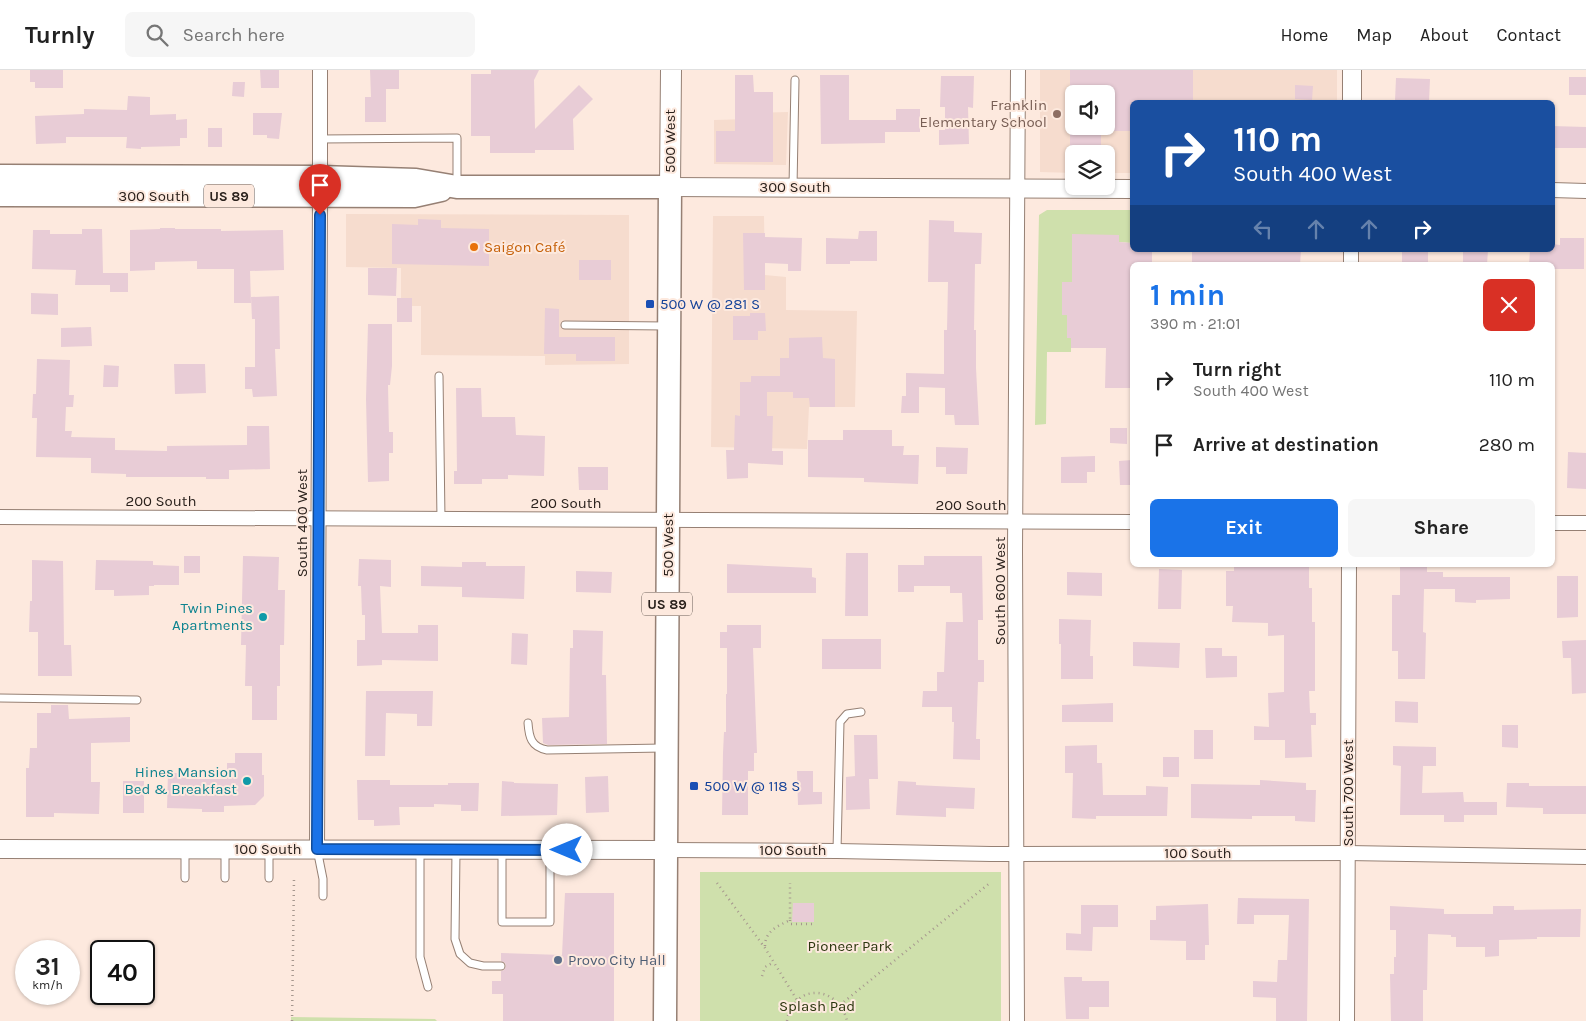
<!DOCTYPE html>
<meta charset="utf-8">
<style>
:root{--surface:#fff;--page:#f6f6f6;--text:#222;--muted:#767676;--line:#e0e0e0;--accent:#1a73e8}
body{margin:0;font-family:Karla,sans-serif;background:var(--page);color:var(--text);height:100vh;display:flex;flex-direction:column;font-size:19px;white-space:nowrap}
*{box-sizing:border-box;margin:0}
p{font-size:16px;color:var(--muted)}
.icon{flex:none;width:28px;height:28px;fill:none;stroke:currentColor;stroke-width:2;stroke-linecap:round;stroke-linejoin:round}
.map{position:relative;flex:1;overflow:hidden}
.drawer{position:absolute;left:1130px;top:192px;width:425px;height:305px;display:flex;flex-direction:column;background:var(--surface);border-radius:8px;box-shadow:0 1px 4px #0004}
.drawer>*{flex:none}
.top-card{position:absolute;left:1130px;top:30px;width:425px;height:152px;border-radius:8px;box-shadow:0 1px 4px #0004;background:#1a4fa0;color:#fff;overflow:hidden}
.controls{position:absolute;left:1065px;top:15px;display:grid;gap:10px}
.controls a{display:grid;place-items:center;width:50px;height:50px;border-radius:8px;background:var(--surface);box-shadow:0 1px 4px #0004;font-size:25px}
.speed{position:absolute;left:15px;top:870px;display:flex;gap:10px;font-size:25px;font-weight:700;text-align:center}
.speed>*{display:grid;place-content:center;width:65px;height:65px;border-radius:50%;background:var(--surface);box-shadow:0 1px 4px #0004;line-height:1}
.speed small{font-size:12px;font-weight:400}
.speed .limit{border:2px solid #111;border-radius:8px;background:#fff;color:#111}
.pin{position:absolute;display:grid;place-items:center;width:42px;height:42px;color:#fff;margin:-51px -21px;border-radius:50% 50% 50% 0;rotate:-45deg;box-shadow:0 0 5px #0007}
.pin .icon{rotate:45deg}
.me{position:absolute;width:55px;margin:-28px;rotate:270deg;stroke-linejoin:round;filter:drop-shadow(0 0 4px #0008)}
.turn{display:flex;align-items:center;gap:18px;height:105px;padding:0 20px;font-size:22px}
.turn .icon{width:65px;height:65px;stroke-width:2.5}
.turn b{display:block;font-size:35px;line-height:42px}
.lanes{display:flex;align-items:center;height:48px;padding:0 20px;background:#0003;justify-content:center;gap:25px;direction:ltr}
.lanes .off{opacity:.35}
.round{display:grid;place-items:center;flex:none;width:52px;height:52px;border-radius:8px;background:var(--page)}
.head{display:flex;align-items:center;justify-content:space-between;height:85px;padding:0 20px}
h1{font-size:30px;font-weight:700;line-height:38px;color:var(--accent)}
.cta{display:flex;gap:10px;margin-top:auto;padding:10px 20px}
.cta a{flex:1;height:58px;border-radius:8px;background:var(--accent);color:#fff;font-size:20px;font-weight:700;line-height:58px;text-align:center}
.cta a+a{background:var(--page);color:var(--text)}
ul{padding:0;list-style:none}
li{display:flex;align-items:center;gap:15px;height:65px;padding:0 20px}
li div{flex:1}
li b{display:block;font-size:19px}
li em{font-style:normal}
header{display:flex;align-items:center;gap:30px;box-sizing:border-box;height:70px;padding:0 25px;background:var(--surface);border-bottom:1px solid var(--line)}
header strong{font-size:24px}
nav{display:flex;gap:28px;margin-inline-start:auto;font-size:18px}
.search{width:350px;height:45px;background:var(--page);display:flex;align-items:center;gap:12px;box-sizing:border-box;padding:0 18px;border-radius:8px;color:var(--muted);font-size:19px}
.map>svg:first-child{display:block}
</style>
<header>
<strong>Turnly</strong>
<div class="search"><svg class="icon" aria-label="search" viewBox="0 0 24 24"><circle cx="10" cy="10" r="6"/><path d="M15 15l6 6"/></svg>Search here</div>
<nav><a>Home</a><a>Map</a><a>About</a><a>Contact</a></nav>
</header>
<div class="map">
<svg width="1586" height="951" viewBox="0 0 1586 951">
<rect width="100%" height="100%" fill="#fde9de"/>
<g fill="#f6dcce" fill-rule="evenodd">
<path d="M1040,0H1337V32H1132V103H1106V84H1074V103L1040,102ZM1074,24H1106V56H1074Z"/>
<polygon points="788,42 786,95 714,94 714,50 749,49 750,43"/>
<polygon points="346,144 629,145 629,294 545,295 545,286 421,285 421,236 401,236 401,198 346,197"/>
<polygon points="713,146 764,146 765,205 786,207 786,240 857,241 855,337 809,337 807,379 711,377"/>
</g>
<g fill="#cfe0ac">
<polygon points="1047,140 1132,140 1132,173 1119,172 1118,165 1072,165 1072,212 1067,245 1067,268 1071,268 1071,282 1047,282 1046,354 1035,355 1039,145"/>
<rect x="700" y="802" width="301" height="149"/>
<polygon points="291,947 435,949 437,951 291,951"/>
</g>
<g fill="#e8ccd6">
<polygon points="30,0 63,0 63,18 35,18 35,12 30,12"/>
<polygon points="260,0 279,0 279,18 261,18"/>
<polygon points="370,0 399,0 399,19 386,19 386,52 365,52 365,27 371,27"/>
<polygon points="491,0 539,0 534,10 535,59 579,15 593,29 573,49 574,80 535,80 535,83 490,83 490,66 471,66 471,4 491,4"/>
<polygon points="1070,0 1193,0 1193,32 1132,32 1132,61 1106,61 1106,24 1070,24"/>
<polygon points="735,5 753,5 754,22 773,22 773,92 716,92 716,61 735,61"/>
<polygon points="820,5 849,5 849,50 896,50 896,39 920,39 920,62 885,62 885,73 821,74"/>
<polygon points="941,6 974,6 973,38 968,37 969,74 939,75 939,60 945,60 945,37 940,37"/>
<rect x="1569" y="7" width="17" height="18"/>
<polygon points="1396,8 1430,9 1429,32 1395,31"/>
<polygon points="233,12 245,12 244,27 232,26"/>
<polygon points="1295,15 1313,16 1312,30 1295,29"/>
<polygon points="128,26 150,27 150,45 176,44 176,50 187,49 187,68 180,68 180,76 141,77 141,79 126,78 127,67 66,67 66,73 36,74 35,46 84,44 84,39 127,40"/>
<polygon points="253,43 282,43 279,69 267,68 267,65 253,65"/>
<rect x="1070" y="56" width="31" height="23"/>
<polygon points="1552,56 1586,57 1586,78 1552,78"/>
<rect x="208" y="58" width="14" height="19"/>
<polygon points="418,149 441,150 441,158 489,159 489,196 392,194 392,154 418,155"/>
<polygon points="929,150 954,151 954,162 982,163 981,194 975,194 974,260 976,260 976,298 979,355 955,355 954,345 945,345 945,318 919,317 919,343 901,343 902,326 906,326 906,303 944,304 944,260 947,260 948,212 928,212"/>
<polygon points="160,158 175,158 175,159 221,159 221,161 283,160 284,200 250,201 251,233 234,233 234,199 197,199 197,191 155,192 155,200 130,201 130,160 160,159"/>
<polygon points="82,159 102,159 103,203 128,203 128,222 110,222 110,215 75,215 76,200 32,199 33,160 50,160 50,164 82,164"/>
<polygon points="859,161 877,161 877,191 850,191 850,194 826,194 826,168 858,169"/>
<polygon points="743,163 765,163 765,167 802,168 801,201 788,201 788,194 765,193 765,220 744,220"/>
<polygon points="1072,164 1119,165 1119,172 1132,173 1132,180 1152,182 1152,195 1132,195 1132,318 1105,318 1106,278 1071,278 1071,268 1067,268 1067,245 1062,245 1062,212 1072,212"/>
<polygon points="1560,168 1584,168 1584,199 1552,199 1552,195 1529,195 1530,180 1552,180 1552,174 1560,175"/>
<polygon points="1192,180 1301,180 1300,195 1192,195"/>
<rect x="1402" y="180" width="26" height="15"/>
<polygon points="1463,180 1488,180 1487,195 1463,195"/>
<rect x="579" y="190" width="32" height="20"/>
<polygon points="368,198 397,198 396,226 368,225"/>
<polygon points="31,223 58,224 58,245 31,244"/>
<polygon points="279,226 280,279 275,279 277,326 253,327 252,319 245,319 245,297 255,297 255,249 252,249 251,227"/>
<rect x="397" y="228" width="15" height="24"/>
<polygon points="545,238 559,239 559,267 615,267 615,291 576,291 576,284 544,284"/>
<polygon points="750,243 765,243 766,261 758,261 758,270 733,270 733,246 750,246"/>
<polygon points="368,254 392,254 392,296 390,315 388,315 389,362 393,362 393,383 389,383 389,411 368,412 366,329"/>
<polygon points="91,257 92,276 61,277 61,258"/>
<polygon points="822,267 823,288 835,289 835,337 810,337 809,328 793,328 793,322 767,322 767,346 773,346 772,381 783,381 783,395 748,393 748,408 727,409 726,380 734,380 735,345 740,346 740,312 751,312 751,306 780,306 780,288 789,288 789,268"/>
<polygon points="37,289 70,290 69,325 74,325 73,337 66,337 65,361 72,361 71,367 115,368 115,380 167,381 167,376 247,375 247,356 269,356 270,399 229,400 229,409 206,409 206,407 126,407 126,404 91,403 91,388 36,387 37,348 32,348 33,324 36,324"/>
<polygon points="174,294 205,294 206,323 175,324"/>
<polygon points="104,295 119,296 118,317 103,317"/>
<polygon points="456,318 481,318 482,347 515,347 516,365 545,366 544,406 508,405 508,409 482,409 482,414 454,414 454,401 457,401"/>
<polygon points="1110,358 1127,358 1127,374 1110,373"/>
<polygon points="843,360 892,360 892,376 904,376 903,385 919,385 918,414 864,412 864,408 808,407 808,370 843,370"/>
<polygon points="936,377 968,378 967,404 946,404 946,397 936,397"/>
<polygon points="1568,382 1586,383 1586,419 1567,418"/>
<polygon points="1095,386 1095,402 1087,402 1087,413 1061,413 1061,387"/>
<polygon points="1132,390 1132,415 1120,415 1119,391"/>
<polygon points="578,397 608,397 608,420 579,420"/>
<polygon points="846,483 868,483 868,546 845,546"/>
<rect x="184" y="486" width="16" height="17"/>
<polygon points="243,486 279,487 278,520 285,520 284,575 280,575 280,616 277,616 277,650 252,650 252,616 245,616 246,575 241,575"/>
<polygon points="924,486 982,486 983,550 978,550 978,590 984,590 984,612 978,612 976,669 980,669 980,690 953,689 954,652 952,652 952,637 922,637 923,621 937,621 937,602 944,602 946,552 963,552 962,523 950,523 950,516 914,516 914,522 898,522 898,495 924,495"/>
<polygon points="359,489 391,490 391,517 380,516 382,563 418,563 418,555 438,555 438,591 382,590 382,595 357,596 357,570 365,570 365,545 362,545 361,516 358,516"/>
<polygon points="32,490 63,491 64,575 71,575 72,606 38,606 38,562 29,562 30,531 32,531"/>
<polygon points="96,490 153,491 153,495 179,496 179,515 154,515 154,516 149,516 149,525 114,526 114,520 95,520"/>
<polygon points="462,492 486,492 486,496 525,496 524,529 462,527 462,517 421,516 421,496 462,497"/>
<polygon points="727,494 812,498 812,507 816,508 816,523 727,523"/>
<polygon points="1289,495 1309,495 1309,518 1312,518 1312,552 1315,552 1315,621 1309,621 1310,643 1316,643 1316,655 1311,655 1312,687 1285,688 1285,670 1254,670 1254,656 1269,657 1268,623 1284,622 1284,565 1268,566 1268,553 1232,552 1233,536 1226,536 1226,501 1234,501 1234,497 1289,497"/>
<polygon points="1400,495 1427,495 1427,502 1443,502 1443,507 1510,507 1510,529 1476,530 1476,533 1455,532 1455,519 1424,519 1423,562 1426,563 1425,609 1398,609 1398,581 1392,581 1392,525 1400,525"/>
<polygon points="1159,499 1182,500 1181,539 1158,539"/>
<polygon points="576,501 612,502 611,523 576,522"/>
<polygon points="1067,502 1102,503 1102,526 1067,525"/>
<polygon points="1557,506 1578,506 1578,547 1557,548"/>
<polygon points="1059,549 1091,550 1090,586 1093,586 1093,609 1061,609 1061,574 1059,574"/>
<polygon points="727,555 761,555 761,578 753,578 757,683 754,683 754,701 748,701 748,745 722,745 723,683 724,662 726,662 726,624 727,624 727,578 720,578 720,562 727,562"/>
<polygon points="573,560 603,561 602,605 606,605 607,674 548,675 543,673 542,648 569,647 570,578 573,578"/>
<polygon points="512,563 528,564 527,595 511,594"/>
<rect x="822" y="569" width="59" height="30"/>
<polygon points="1586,570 1586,623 1572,624 1571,588 1563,588 1562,571"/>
<polygon points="1133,572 1180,573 1179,598 1133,596"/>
<polygon points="1205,578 1222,578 1222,586 1237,586 1237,607 1206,608"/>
<polygon points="366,621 433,621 432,656 417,656 417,644 386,643 385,686 365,686"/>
<polygon points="1395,631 1418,632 1418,653 1395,652"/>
<polygon points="1113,633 1113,652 1062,652 1062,635"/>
<polygon points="51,635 68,635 69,649 130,647 130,672 91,673 91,712 100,712 99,744 54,743 54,747 26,747 26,698 29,698 30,678 37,678 37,643 51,643"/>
<polygon points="1502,655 1518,655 1518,678 1502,677"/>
<rect x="1194" y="660" width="19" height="29"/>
<polygon points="854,665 877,665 878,709 869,709 870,739 846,740 846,707 855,706"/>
<polygon points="1097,675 1097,693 1102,693 1103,725 1146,725 1146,716 1168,717 1167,746 1096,746 1096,749 1072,748 1073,703 1065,703 1065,676"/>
<polygon points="1393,676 1436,677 1436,696 1423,696 1422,723 1463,722 1464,732 1497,732 1497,745 1464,745 1464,752 1444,752 1444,745 1400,745 1401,696 1393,695"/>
<polygon points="235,683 262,683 262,705 264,705 264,726 255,735 224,736 224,742 202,742 202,739 167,738 168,703 189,703 189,709 227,709 227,693 235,693"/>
<rect x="1163" y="687" width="16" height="20"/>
<polygon points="797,701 813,701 813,722 822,722 822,734 798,735"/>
<polygon points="608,706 609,742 586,743 585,707"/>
<polygon points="357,710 390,710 390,715 448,715 448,713 479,713 478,741 461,741 461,735 434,734 434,737 399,737 400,755 374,756 374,750 358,750"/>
<polygon points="1260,710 1306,713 1306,720 1316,720 1315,752 1295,751 1295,746 1252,746 1252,749 1191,748 1191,714 1260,715"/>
<rect x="123" y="711" width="21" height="32"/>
<polygon points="502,711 514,712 514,713 558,714 557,745 501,746"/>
<polygon points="898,711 916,712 916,715 975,718 974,739 946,738 946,747 896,745"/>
<polygon points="1507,713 1529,713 1529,716 1586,716 1586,744 1543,744 1543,738 1506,737"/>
<polygon points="565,823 614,823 614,951 503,951 503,924 492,924 492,911 501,911 501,901 504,900 506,896 505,893 501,891 501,883 562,885"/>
<polygon points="1238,828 1309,829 1307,951 1276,951 1276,928 1253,927 1253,911 1277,912 1278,890 1287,890 1289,845 1254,845 1254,854 1237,854"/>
<polygon points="793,833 814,833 814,852 792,852"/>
<polygon points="1208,834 1209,875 1205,875 1205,890 1186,890 1186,871 1150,870 1150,850 1156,850 1156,836"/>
<polygon points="1081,835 1118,835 1118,857 1093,857 1092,881 1066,880 1066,863 1081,864"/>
<polygon points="1390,836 1444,839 1444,844 1493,844 1493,836 1514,836 1514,840 1581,839 1580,867 1537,867 1537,869 1499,870 1499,886 1485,887 1485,877 1456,877 1456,867 1451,867 1451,865 1428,864 1427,920 1423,920 1423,951 1391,951 1390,904 1394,904 1394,887 1396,887 1396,860 1390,860"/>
<polygon points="1064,907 1082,907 1082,911 1109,911 1109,937 1089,937 1089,949 1066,949"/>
</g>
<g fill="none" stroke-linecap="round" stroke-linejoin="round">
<defs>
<g id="service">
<polyline points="320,69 457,68 457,114"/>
<polyline points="793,117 795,10"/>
<polyline points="565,255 666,256"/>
<polyline points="439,306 441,449"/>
<polyline points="0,628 137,630"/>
<path d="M528,653C529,667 531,677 547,680L663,678"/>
<polyline points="317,779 323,809 323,826"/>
<polyline points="420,780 420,887 428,917"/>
<polyline points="456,780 455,869 460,884 470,893 483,896 501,896"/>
<polyline points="225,781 225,808"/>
<polyline points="502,781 502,852 550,852 550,780"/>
<polyline points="837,781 840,652 847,644 861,642"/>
<polyline points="185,808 185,780"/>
<polyline points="269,808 269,779"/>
</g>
<g id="minor">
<polyline points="320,107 320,0"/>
<polyline points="1552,120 1586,121"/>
<polyline points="1351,195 1351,180"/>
<polyline points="0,447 1132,452"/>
<polyline points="1552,453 1586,453"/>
<polyline points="317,779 320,127"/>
<polyline points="666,780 837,781 991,784 1348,783 1586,787"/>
<polyline points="1017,951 1015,480 1018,0"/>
<polyline points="1347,951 1349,495"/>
</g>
<g id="tertiary">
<polyline points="1352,32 1352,0"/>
<polyline points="670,117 1132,119"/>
<polyline points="0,779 666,780"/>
</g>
<polyline id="secondary" points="670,117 671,0"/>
<g id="primary">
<polyline points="0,106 320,107 416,110 457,117 670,117 665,951"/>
<polyline points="0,125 414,126 441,120"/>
</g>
</defs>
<use href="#service" stroke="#968074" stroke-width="9"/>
<use href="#minor" stroke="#968074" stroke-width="16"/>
<use href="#tertiary" stroke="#968074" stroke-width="20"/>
<use href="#secondary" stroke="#968074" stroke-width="22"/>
<use href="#primary" stroke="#968074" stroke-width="25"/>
<g stroke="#a6978e" stroke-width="2.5" stroke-dasharray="1 4" stroke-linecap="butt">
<polyline points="1097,79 1097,84"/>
<path d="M717,813L765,878L797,930C800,928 804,925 808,924C827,919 843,933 847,951"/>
<polyline points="790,850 790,854 812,854"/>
<path d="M765,876C765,861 778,856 790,850V813"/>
<polyline points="762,906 765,897 774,892"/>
<polyline points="840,935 991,812"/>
<polyline points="292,951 294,808"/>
<polyline points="787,951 789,941 797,930"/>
</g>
<use href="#service" stroke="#fff" stroke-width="7"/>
<use href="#minor" stroke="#fff" stroke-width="14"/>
<use href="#tertiary" stroke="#fff" stroke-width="18"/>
<use href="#secondary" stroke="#fff" stroke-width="20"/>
<use href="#primary" stroke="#fff" stroke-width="22"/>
</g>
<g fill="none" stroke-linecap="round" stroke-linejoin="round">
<defs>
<polyline id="route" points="320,145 317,779 567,780"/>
</defs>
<use href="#route" stroke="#114b97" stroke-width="12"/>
<use href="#route" stroke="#1a73e8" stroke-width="9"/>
</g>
<circle fill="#8d6e63" stroke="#fde9de" stroke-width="2" cx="1057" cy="44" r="5"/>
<circle fill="#e8710a" stroke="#fde9de" stroke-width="2" cx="474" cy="177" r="5"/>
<g fill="#1a4fb4" stroke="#fde9de" stroke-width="2">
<rect x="645" y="229" width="10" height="10" rx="2.5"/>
<rect x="689" y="711" width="10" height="10" rx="2.5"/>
</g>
<g fill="#0f9aa8" stroke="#fde9de" stroke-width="2">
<circle cx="263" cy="547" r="5"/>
<circle cx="247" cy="711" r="5"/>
</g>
<circle fill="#5c6f8a" stroke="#fde9de" stroke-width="2" cx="558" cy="890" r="5"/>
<g text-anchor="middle" stroke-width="4" stroke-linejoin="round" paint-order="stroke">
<g fill="#fde9de" stroke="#695d56" stroke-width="1">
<rect x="204" y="114.5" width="50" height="23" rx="4"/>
<rect x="642" y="522.5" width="50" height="23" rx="4"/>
</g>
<g font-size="14" font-weight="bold" fill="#2a211c">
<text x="229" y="131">US 89</text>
<text x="667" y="539">US 89</text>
</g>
<g font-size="15" fill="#785e54" stroke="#fde9de" text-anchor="end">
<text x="1047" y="40">Franklin<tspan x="1047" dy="17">Elementary School</tspan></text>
</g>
<g font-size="15" fill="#2a211c" stroke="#fde9de">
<text transform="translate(670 71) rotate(-90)" y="5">500 West</text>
<text x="795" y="122">300 South</text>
<text x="154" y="131">300 South</text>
<text x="161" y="436">200 South</text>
<text x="566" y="438">200 South</text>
<text x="971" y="440">200 South</text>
<text transform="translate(302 453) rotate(-90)" y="5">South 400 West</text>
<text transform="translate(668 475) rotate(-90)" y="5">500 West</text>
<text transform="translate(1000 521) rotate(-90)" y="5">South 600 West</text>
<text transform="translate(1348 723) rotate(-90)" y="5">South 700 West</text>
<text x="268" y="784">100 South</text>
<text x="793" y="785">100 South</text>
<text x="1198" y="788">100 South</text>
</g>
<g font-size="15" fill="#c56008" stroke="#fde9de" text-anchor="start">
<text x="484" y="182">Saigon Café</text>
</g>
<g font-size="15" fill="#164399" stroke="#fde9de" text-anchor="start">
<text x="660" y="239">500 W @ 281 S</text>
<text x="704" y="721">500 W @ 118 S</text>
</g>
<g font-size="15" fill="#0d838f" stroke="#fde9de" text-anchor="end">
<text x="253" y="543">Twin Pines<tspan x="253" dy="17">Apartments</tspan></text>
<text x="237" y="707">Hines Mansion<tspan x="237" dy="17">Bed &amp; Breakfast</tspan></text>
</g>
<g font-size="15" fill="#2c370f" stroke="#fde9de">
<text x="850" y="881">Pioneer Park</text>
<text x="817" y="941">Splash Pad</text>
</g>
<g font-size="15" fill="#4e5e75" stroke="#fde9de" text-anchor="start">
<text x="568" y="895">Provo City Hall</text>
</g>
</g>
</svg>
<div class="controls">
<a><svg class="icon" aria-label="sound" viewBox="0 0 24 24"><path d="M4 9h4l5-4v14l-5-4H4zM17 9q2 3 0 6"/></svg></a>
<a><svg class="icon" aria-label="layers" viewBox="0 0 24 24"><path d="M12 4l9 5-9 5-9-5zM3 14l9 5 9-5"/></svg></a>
</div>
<div class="speed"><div>31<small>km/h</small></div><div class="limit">40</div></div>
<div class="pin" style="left:320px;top:145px;background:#d93025"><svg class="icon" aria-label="arrive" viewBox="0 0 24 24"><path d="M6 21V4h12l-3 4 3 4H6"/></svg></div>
<svg class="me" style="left:567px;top:780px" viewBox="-20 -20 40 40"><circle r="19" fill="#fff"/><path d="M0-13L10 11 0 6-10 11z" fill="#1a73e8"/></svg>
<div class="top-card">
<div class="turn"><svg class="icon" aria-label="right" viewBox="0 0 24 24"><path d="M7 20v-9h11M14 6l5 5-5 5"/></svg><div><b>110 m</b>South 400 West</div></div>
<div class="lanes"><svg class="icon off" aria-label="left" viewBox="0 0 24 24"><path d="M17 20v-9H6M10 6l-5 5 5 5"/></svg><svg class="icon off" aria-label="ahead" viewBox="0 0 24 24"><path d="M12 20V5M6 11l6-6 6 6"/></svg><svg class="icon off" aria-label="ahead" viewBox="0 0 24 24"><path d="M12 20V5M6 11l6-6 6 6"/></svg><svg class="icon" aria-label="right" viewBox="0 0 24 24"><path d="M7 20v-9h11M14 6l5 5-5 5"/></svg></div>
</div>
<section class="drawer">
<div class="head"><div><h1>1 min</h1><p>390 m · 21:01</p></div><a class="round" style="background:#d93025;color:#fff"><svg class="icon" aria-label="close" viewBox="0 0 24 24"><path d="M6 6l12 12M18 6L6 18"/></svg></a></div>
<ul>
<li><svg class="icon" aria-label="right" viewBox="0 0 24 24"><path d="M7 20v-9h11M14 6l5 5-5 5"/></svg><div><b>Turn right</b><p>South 400 West</p></div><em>110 m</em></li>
<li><svg class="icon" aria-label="arrive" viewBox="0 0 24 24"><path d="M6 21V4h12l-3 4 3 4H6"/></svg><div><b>Arrive at destination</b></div><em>280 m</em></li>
</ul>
<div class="cta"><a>Exit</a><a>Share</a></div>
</section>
</div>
